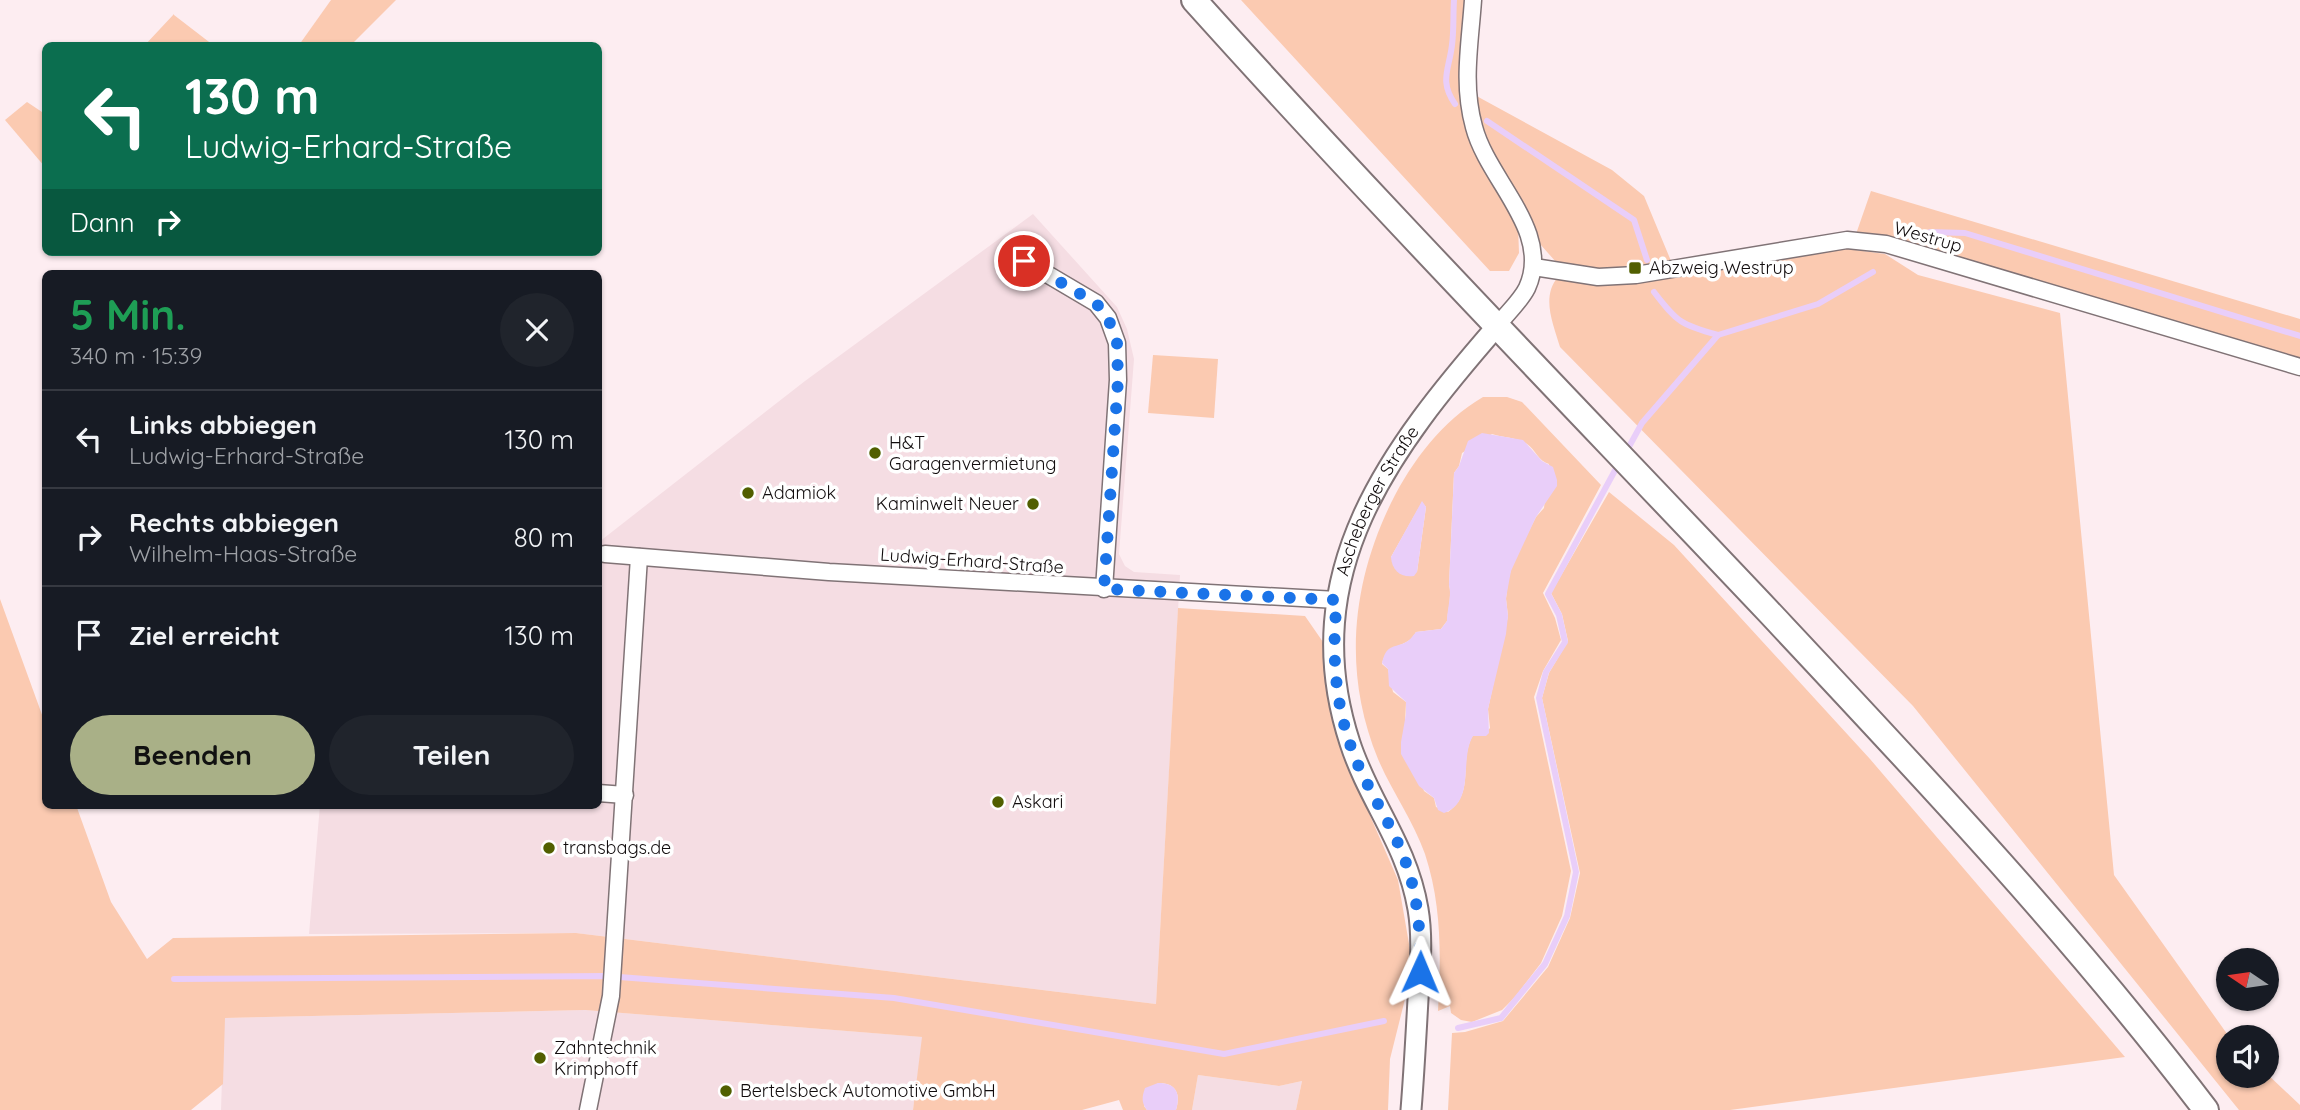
<!DOCTYPE html>
<html lang="de">
<meta charset="utf-8">
<style>
:root{--surface:#171b24;--page:#20242c;--text:#f1f3f6;--muted:#9ea1a6;--line:#363941;--accent:#a9b087}
body{margin:0;font-family:Quicksand,sans-serif;background:var(--page);color:var(--text);height:100vh;display:flex;flex-direction:column;font-size:26px;white-space:nowrap}
*{box-sizing:border-box;margin:0}
p{font-size:23px;color:var(--muted)}
.icon{flex:none;width:38px;height:38px;fill:none;stroke:currentColor;stroke-width:2;stroke-linecap:round;stroke-linejoin:round}
.map{position:relative;flex:1;overflow:hidden}
.panel{position:absolute;left:42px;top:270px;width:560px;height:539px;display:flex;flex-direction:column;background:var(--surface);border-radius:10px;box-shadow:0 2px 5px #0004}
.panel>*{flex:none}
.top-card{position:absolute;left:42px;top:42px;width:560px;height:214px;border-radius:10px;box-shadow:0 2px 5px #0004;background:#0b6e4f;color:#fff;overflow:hidden}
.needle{width:46px;rotate:283deg}
.buttons{position:absolute;left:2216px;top:948px;display:grid;gap:14px}
.buttons a{display:grid;place-items:center;width:63px;height:63px;border-radius:50%;background:var(--surface);box-shadow:0 2px 5px #0004;font-size:35px}
.pin{position:absolute;display:grid;place-items:center;width:60px;height:60px;color:#fff;margin:-30px;border:4px solid #fff;border-radius:50%;box-shadow:0 2px 7px #0007}
.me{position:absolute;width:77px;margin:-38px;rotate:1deg;stroke-linejoin:round;filter:drop-shadow(0 0 5px #0008)}
.turn{display:flex;align-items:center;gap:24px;height:147px;padding:0 28px;font-size:32px}
.turn .icon{width:91px;height:91px;stroke-width:2.5}
.turn b{display:block;font-size:49px;line-height:60px}
.then{display:flex;align-items:center;height:66px;padding:0 28px;background:#0003;gap:14px;font-size:26px}
.round{display:grid;place-items:center;flex:none;width:74px;height:74px;border-radius:37px;background:var(--page)}
.headline{display:flex;align-items:center;justify-content:space-between;height:119px;padding:0 28px}
h1{font-size:42px;font-weight:700;line-height:52px;color:#1e9e55}
.cta{display:flex;gap:14px;margin-top:auto;padding:14px 28px}
.cta a{flex:1;height:80px;border-radius:42px;background:var(--accent);color:#111;font-size:28px;font-weight:700;line-height:80px;text-align:center}
.cta a+a{background:var(--page);color:var(--text)}
ul{padding:0;list-style:none}
li{display:flex;align-items:center;gap:21px;height:98px;padding:0 28px;border-top:2px solid var(--line)}
li div{flex:1}
li b{display:block;font-size:26px}
li em{font-style:normal}
.map>svg:first-child{display:block}
</style>
<div class="map">
<svg width="2300" height="1110" viewBox="0 0 2300 1110">
<rect width="100%" height="100%" fill="#fdedf1"/>
<g fill="#f5dde3">
<polygon points="1033,214 1117,307 1127,329 1134,359 1119,554 1125,566 1134,572 1180,575 1156,1004 576,933 309,934 320,805 598,805 599,542 805,381"/>
<polygon points="585,1010 923,1037 913,1110 221,1110 224,1018"/>
<polygon points="1198,1075 1279,1086 1302,1081 1296,1110 1192,1110"/>
</g>
<g fill="#fbcab1" fill-rule="evenodd">
<polygon points="331,0 396,0 351,45 299,45"/>
<polygon points="1241,0 1467,0 1460,92 1518,226 1519,253 1509,271 1490,271"/>
<polygon points="174,14 174,15 213,45 145,45"/>
<polygon points="1471,93 1612,170 1644,196 1671,261 1644,266 1595,270 1556,262 1540,244 1531,217 1494,162"/>
<polygon points="27,102 45,114 45,167 5,120"/>
<polygon points="1871,191 2300,319 2300,363 1856,234"/>
<path d="M1841,248L1885,254L1918,275L2060,313L2114,875L2230,1038H2228V1076H2266V1073L2300,1105V1110H2239L1913,706L1560,347C1553,323 1541,297 1558,277Z"/>
<polygon points="1153,355 1218,359 1214,418 1148,413"/>
<path d="M1483,397H1507L1522,402L1601,485L1543,593L1555,618L1561,640L1543,671L1534,697L1571,871L1562,916L1541,963L1515,997L1502,1010L1472,1022L1461,1020L1451,1013L1450,1006L1438,1011C1441,957 1442,906 1425,854C1413,820 1392,792 1378,759C1343,674 1351,585 1391,503C1412,461 1442,421 1483,397ZM1492,434C1504,438 1517,437 1527,444C1536,450 1538,461 1549,464L1544,508L1536,517L1513,562L1508,581L1506,599L1508,616L1488,709L1490,728L1483,736L1473,735C1458,761 1476,792 1448,812L1436,807L1434,798L1424,791L1405,723L1406,702L1393,692L1388,669L1382,664C1386,646 1397,648 1408,641C1412,639 1414,635 1416,632L1441,629L1447,621C1448,610 1452,595 1449,585L1454,473L1459,466L1462,453ZM1422,502L1426,507L1417,572L1391,557Z"/>
<polygon points="1609,492 1674,545 1870,759 2125,1057 1730,1110 1448,1110 1452,1033 1465,1032 1503,1021 1548,967 1570,918 1580,873 1542,698 1549,673 1568,641 1562,614 1551,593"/>
<path d="M0,599L45,723L46,805H76L111,902L147,959L173,938L576,933L1156,1004L1178,608L1305,616L1323,642L1328,693L1338,742L1398,880L1413,967L1390,1059L1388,1110H1296L1302,1081L1279,1086L1198,1075L1192,1110H1176C1181,1093 1176,1083 1158,1083L1144,1106L1147,1110H1123L1119,1100L1082,1110H913L922,1037L585,1010L225,1018L223,1084L191,1110H0Z"/>
</g>
<g fill="#e9cef9">
<path d="M1482,433L1523,440L1542,461L1553,467L1557,480V486L1536,517L1511,571L1506,598L1508,616L1506,634L1488,709L1489,733L1486,736H1473C1459,759 1476,802 1444,813L1438,810L1434,798L1419,786L1401,754V742L1406,714V702L1389,686L1388,669L1382,663C1387,642 1395,649 1408,641C1409,641 1416,632 1416,632L1441,629L1447,621C1447,610 1452,595 1449,585L1454,473L1459,466L1468,441Z"/>
<path d="M1422,501L1426,507L1417,572L1414,576C1401,578 1392,571 1391,557Z"/>
<path d="M1158,1083C1176,1083 1181,1093 1176,1110H1147C1141,1102 1142,1097 1145,1088Z"/>
</g>
<g fill="none" stroke-linecap="round" stroke-linejoin="round">
<g stroke="#e9cef9" stroke-width="6">
<path d="M1454,0C1453,15 1454,30 1452,45C1449,70 1439,81 1455,104"/>
<polyline points="1487,121 1634,220 1647,260"/>
<polyline points="1917,237 1930,232 1965,233 2300,336"/>
<path d="M1654,292C1677,322 1681,325 1718,335"/>
<polyline points="1625,454 1642,423 1718,335 1818,304 1873,272"/>
<polyline points="174,979 606,976 894,998 1224,1054 1384,1021"/>
<polyline points="1458,1028 1501,1018 1545,964 1567,916 1576,872 1539,698 1546,672 1565,642 1559,615 1548,594 1619,463"/>
</g>
<defs>
<g id="minor">
<path d="M1473,0C1470,44 1462,84 1474,127C1488,181 1553,231 1527,288C1520,302 1506,314 1497,326"/>
<polyline points="1025,261 1096,303 1108,318 1117,343 1118,380 1104,589"/>
<polyline points="1534,267 1598,277 1636,275 1847,240 1886,244 2300,367"/>
<polyline points="605,554 829,572 1337,600"/>
<polyline points="598,793 625,795"/>
<polyline points="588,1110 611,996 639,557"/>
</g>
<g id="tertiary">
<path id="s1" d="M1411,1110C1414,1073 1416,1036 1418,999C1420,969 1423,938 1418,909C1407,844 1369,802 1350,743C1294,572 1391,448 1497,326"/>
</g>
<path id="primary" d="M1194,0C1381,208 1576,408 1768,611C1919,772 2072,934 2206,1110"/>
</defs>
<use href="#minor" stroke="#807376" stroke-width="19"/>
<use href="#tertiary" stroke="#807376" stroke-width="23"/>
<use href="#primary" stroke="#807376" stroke-width="28"/>
<use href="#minor" stroke="#fff" stroke-width="16"/>
<use href="#tertiary" stroke="#fff" stroke-width="19"/>
<use href="#primary" stroke="#fff" stroke-width="24"/>
</g>
<g fill="none" stroke-linecap="round" stroke-linejoin="round">
<path stroke="#1a73e8" stroke-width="12" stroke-dasharray="0 21.6" d="M1024,261L1096,303L1108,318L1117,343L1118,380L1104,589L1337,600C1332,649 1334,697 1350,744C1361,778 1382,808 1397,841C1417,883 1421,926 1420,972"/>
</g>
<g fill="#515f00" stroke="#fff" stroke-width="2.5">
<rect x="1628" y="261" width="14" height="14" rx="3.5"/>
<circle cx="875" cy="453" r="7"/>
<circle cx="748" cy="493" r="7"/>
<circle cx="1033" cy="504" r="7"/>
<circle cx="998" cy="802" r="7"/>
<circle cx="549" cy="848" r="7"/>
<circle cx="540" cy="1058" r="7"/>
<circle cx="726" cy="1091" r="7"/>
</g>
<g text-anchor="middle" stroke-width="7" stroke-linejoin="round" paint-order="stroke">
<g font-size="18" fill="#110c0d" stroke="#fff">
<text transform="translate(1928 237) rotate(16)" y="6">Westrup</text>
<text dy="6" stroke="none"><textPath href="#s1" startOffset="634">Ascheberger Straße</textPath></text>
<text transform="translate(972 561) rotate(4)" y="6">Ludwig-Erhard-Straße</text>
</g>
<g font-size="18" fill="#110c0d" stroke="#fff" text-anchor="start">
<text x="1649" y="274">Abzweig Westrup</text>
<text x="889" y="449">H&amp;T<tspan x="889" dy="21">Garagenvermietung</tspan></text>
<text x="762" y="499">Adamiok</text>
<text x="1019" y="510" text-anchor="end">Kaminwelt Neuer</text>
<text x="1012" y="808">Askari</text>
<text x="563" y="854">transbags.de</text>
<text x="554" y="1054">Zahntechnik<tspan x="554" dy="21">Krimphoff</tspan></text>
<text x="740" y="1097">Bertelsbeck Automotive GmbH</text>
</g>
</g>
</svg>
<div class="buttons">
<a><svg class="needle" viewBox="-14 -14 28 28"><path d="M0-13l5 13h-10z" fill="#e53935"/><path d="M0 13l5-13h-10z" fill="#9ea1a6"/></svg></a>
<a><svg class="icon" aria-label="sound" viewBox="0 0 24 24"><path d="M4 9h4l5-4v14l-5-4H4zM17 9q2 3 0 6"/></svg></a>
</div>
<div class="pin" style="left:1024px;top:261px;background:#d93025"><svg class="icon" aria-label="arrive" viewBox="0 0 24 24"><path d="M6 21V4h12l-3 4 3 4H6"/></svg></div>
<svg class="me" style="left:1420px;top:972px" viewBox="-20 -20 40 40"><path d="M0-17L14 15 0 8-14 15z" fill="#1a73e8" stroke="#fff" stroke-width="4"/></svg>
<div class="top-card">
<div class="turn"><svg class="icon" aria-label="left" viewBox="0 0 24 24"><path d="M17 20v-9H6M10 6l-5 5 5 5"/></svg><div><b>130 m</b>Ludwig-Erhard-Straße</div></div>
<div class="then">Dann<svg class="icon" aria-label="right" viewBox="0 0 24 24"><path d="M7 20v-9h11M14 6l5 5-5 5"/></svg></div>
</div>
<section class="panel">
<div class="headline"><div><h1>5 Min.</h1><p>340 m · 15:39</p></div><a class="round"><svg class="icon" aria-label="close" viewBox="0 0 24 24"><path d="M6 6l12 12M18 6L6 18"/></svg></a></div>
<ul>
<li><svg class="icon" aria-label="left" viewBox="0 0 24 24"><path d="M17 20v-9H6M10 6l-5 5 5 5"/></svg><div><b>Links abbiegen</b><p>Ludwig-Erhard-Straße</p></div><em>130 m</em></li>
<li><svg class="icon" aria-label="right" viewBox="0 0 24 24"><path d="M7 20v-9h11M14 6l5 5-5 5"/></svg><div><b>Rechts abbiegen</b><p>Wilhelm-Haas-Straße</p></div><em>80 m</em></li>
<li><svg class="icon" aria-label="arrive" viewBox="0 0 24 24"><path d="M6 21V4h12l-3 4 3 4H6"/></svg><div><b>Ziel erreicht</b></div><em>130 m</em></li>
</ul>
<div class="cta"><a>Beenden</a><a>Teilen</a></div>
</section>
</div>
